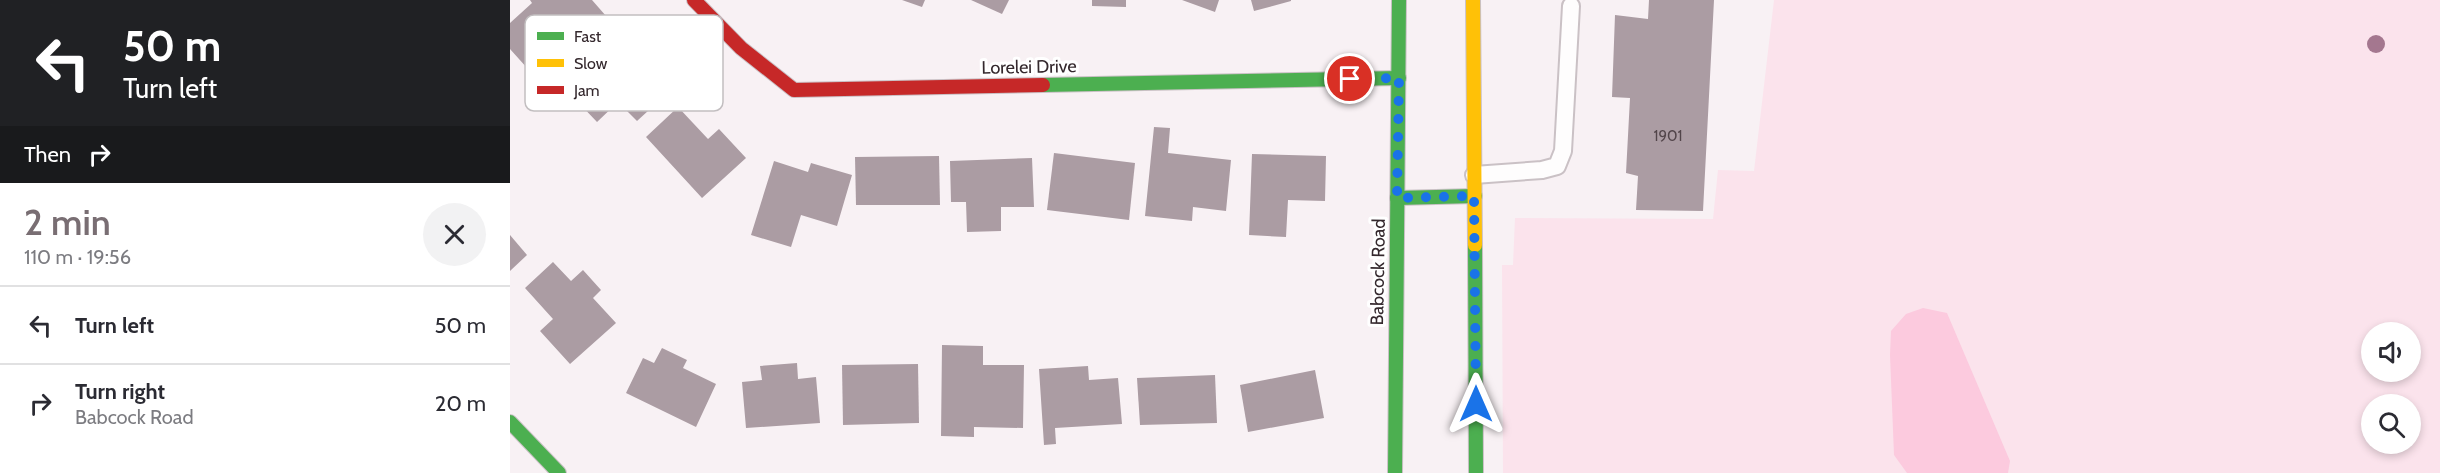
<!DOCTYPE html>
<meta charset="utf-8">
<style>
:root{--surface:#fff;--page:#f2f2f3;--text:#2b2b33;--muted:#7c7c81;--line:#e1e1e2;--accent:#796e73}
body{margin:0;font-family:Cabin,sans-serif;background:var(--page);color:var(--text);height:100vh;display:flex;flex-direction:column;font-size:22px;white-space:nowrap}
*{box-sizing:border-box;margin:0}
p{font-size:20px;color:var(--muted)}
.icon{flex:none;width:33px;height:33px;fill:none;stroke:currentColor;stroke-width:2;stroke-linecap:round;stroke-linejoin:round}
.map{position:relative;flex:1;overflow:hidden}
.sheet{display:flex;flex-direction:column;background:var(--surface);width:510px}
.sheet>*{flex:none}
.guide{background:#202124;color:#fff;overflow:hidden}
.controls{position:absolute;left:1851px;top:322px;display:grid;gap:12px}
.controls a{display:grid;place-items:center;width:60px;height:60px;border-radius:50%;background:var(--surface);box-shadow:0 3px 9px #0003;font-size:30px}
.pin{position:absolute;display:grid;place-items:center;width:51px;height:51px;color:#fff;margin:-26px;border:3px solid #fff;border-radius:50%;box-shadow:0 2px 6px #0007}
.me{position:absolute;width:66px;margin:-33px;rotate:0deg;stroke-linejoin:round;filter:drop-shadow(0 0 4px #0008)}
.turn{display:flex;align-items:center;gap:21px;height:126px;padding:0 24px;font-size:27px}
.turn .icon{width:78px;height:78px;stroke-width:2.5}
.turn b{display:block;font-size:42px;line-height:51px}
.then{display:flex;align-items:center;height:57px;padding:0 24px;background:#0003;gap:12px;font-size:22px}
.round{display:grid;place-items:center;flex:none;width:63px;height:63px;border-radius:32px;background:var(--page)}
.summary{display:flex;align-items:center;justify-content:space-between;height:102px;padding:0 24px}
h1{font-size:36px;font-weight:600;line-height:45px;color:var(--accent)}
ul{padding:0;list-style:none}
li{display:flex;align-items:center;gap:18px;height:78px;padding:0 24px;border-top:2px solid var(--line)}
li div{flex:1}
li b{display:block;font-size:22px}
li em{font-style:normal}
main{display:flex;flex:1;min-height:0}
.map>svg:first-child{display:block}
</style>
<main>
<section class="sheet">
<div class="guide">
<div class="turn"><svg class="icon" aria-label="left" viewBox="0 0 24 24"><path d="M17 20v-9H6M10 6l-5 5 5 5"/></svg><div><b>50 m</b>Turn left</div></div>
<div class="then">Then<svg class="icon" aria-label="right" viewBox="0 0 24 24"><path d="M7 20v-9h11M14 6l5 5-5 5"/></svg></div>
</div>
<div class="summary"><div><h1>2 min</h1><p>110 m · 19:56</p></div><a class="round"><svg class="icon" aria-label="close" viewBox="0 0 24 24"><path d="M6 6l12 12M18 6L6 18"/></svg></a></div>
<ul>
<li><svg class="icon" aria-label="left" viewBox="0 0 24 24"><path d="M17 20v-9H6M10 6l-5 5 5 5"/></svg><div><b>Turn left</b></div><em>50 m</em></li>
<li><svg class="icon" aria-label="right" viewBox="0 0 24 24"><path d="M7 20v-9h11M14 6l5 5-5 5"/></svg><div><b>Turn right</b><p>Babcock Road</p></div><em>20 m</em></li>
</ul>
</section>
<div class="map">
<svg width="1930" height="473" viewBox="0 0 1930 473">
<rect width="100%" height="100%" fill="#f8f1f4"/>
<path fill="#fbe3ec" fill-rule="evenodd" d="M1264,0H1930V473H993L992,265H1003L1005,218L1203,219L1208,170L1244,171ZM1862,333H1900V372H1862ZM1862,405H1900V444H1862Z"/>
<polygon fill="#fccade" points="1413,308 1437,313 1500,461 1498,473 1397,473 1384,455 1380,355 1381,331 1396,314"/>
<g fill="#ab9ca3">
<polygon points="20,0 82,0 96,16 27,79 0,49 0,23 22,3"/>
<polygon points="392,0 415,0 412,7"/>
<polygon points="461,0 499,0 492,14"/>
<polygon points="582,0 616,0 616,7 582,6"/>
<polygon points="672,0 709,0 705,12"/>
<polygon points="741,0 781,0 781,1 744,11"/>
<polygon points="1139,0 1204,0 1193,211 1126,210 1128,176 1116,173 1120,98 1102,97 1105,15 1138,19"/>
<polygon points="111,21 125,37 119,43 162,89 127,121 108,102 87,122 47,80"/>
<polygon points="168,107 198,139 209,129 236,158 192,198 136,137"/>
<polygon points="644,127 660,128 658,153 721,160 716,211 683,207 682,221 635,216"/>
<polygon points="544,153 625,163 619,220 537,210"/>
<polygon points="742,154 816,156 815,201 778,200 776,237 739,235"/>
<polygon points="429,156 430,205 346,205 345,157"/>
<polygon points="522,158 524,207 491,207 491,231 457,232 456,202 441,202 440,161"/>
<polygon points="264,161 298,172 301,163 342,175 327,226 291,215 281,247 241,235"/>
<polygon points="0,235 17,255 0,271"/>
<polygon points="43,262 61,281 73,270 91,290 83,298 106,323 60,364 30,331 43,319 15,288"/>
<polygon points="432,345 473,346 473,365 514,365 513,428 464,427 464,437 431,436"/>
<polygon points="152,348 177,360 173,368 206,384 186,427 116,393 133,358 144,363"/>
<polygon points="287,363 288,379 306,377 310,423 236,428 232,382 252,380 250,366"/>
<polygon points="408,364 409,423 333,425 332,365"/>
<polygon points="578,366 579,380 608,378 612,424 545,428 546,444 534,445 529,369"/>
<polygon points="805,370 814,418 738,432 730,385"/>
<polygon points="705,375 707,423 630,425 627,378"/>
</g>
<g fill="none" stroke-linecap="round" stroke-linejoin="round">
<defs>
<polyline id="lane" points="964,175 1032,170 1047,166 1053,151 1061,6"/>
<g id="fast">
<polyline points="533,85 889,78"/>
<polyline points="887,198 965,196"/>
<polyline points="965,245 966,473"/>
<polyline points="0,422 49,473"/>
<polyline points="885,473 889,0"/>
</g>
<polyline id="slow" points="963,0 965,245"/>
<polyline id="jam" points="184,0 231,48 284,90 533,85"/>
</defs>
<use href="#lane" stroke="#cac1c5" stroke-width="20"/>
<use href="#fast" stroke="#cac1c5" stroke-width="16"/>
<use href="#slow" stroke="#cac1c5" stroke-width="16"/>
<use href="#jam" stroke="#cac1c5" stroke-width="16"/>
<use href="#lane" stroke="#fefdfd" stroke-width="16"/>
<use href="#fast" stroke="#4caf50" stroke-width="14"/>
<use href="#slow" stroke="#ffc107" stroke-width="14"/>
<use href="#jam" stroke="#c62828" stroke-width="14"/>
</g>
<circle fill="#a4778f" cx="1866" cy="44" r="9"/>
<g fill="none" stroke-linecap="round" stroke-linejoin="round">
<polyline stroke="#1a73e8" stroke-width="10" stroke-dasharray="0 18" points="840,79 889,78 887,198 964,196 966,404"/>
</g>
<g text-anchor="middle" stroke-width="6" stroke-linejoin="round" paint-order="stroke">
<g font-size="15" fill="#52454a">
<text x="1158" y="141">1901</text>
</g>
<g font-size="18" fill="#34282d" stroke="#fff">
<text transform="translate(519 67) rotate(-1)" y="6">Lorelei Drive</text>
<text transform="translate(868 272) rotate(-89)" y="6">Babcock Road</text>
</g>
</g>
<rect x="15" y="15" width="198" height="96" rx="9" fill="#fff" stroke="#c2bec0" stroke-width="1.5"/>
<rect x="27" y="32" width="27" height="8" fill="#4caf50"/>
<rect x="27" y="59" width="27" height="8" fill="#ffc107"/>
<rect x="27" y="86" width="27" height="8" fill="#c62828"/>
<g font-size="16" fill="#34282d">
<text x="64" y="42">Fast</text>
<text x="64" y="69">Slow</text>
<text x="64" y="96">Jam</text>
</g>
</svg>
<div class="controls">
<a><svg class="icon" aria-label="sound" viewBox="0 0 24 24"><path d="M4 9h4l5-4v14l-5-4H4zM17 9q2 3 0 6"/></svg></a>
<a><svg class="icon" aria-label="search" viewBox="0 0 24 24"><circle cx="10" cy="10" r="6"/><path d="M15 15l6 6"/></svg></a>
</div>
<div class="pin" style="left:840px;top:79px;background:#d93025"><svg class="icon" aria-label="arrive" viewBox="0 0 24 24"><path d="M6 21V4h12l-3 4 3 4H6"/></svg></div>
<svg class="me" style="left:966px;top:404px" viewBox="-20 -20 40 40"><path d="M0-17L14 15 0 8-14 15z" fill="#1a73e8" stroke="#fff" stroke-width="4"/></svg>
</div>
</main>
